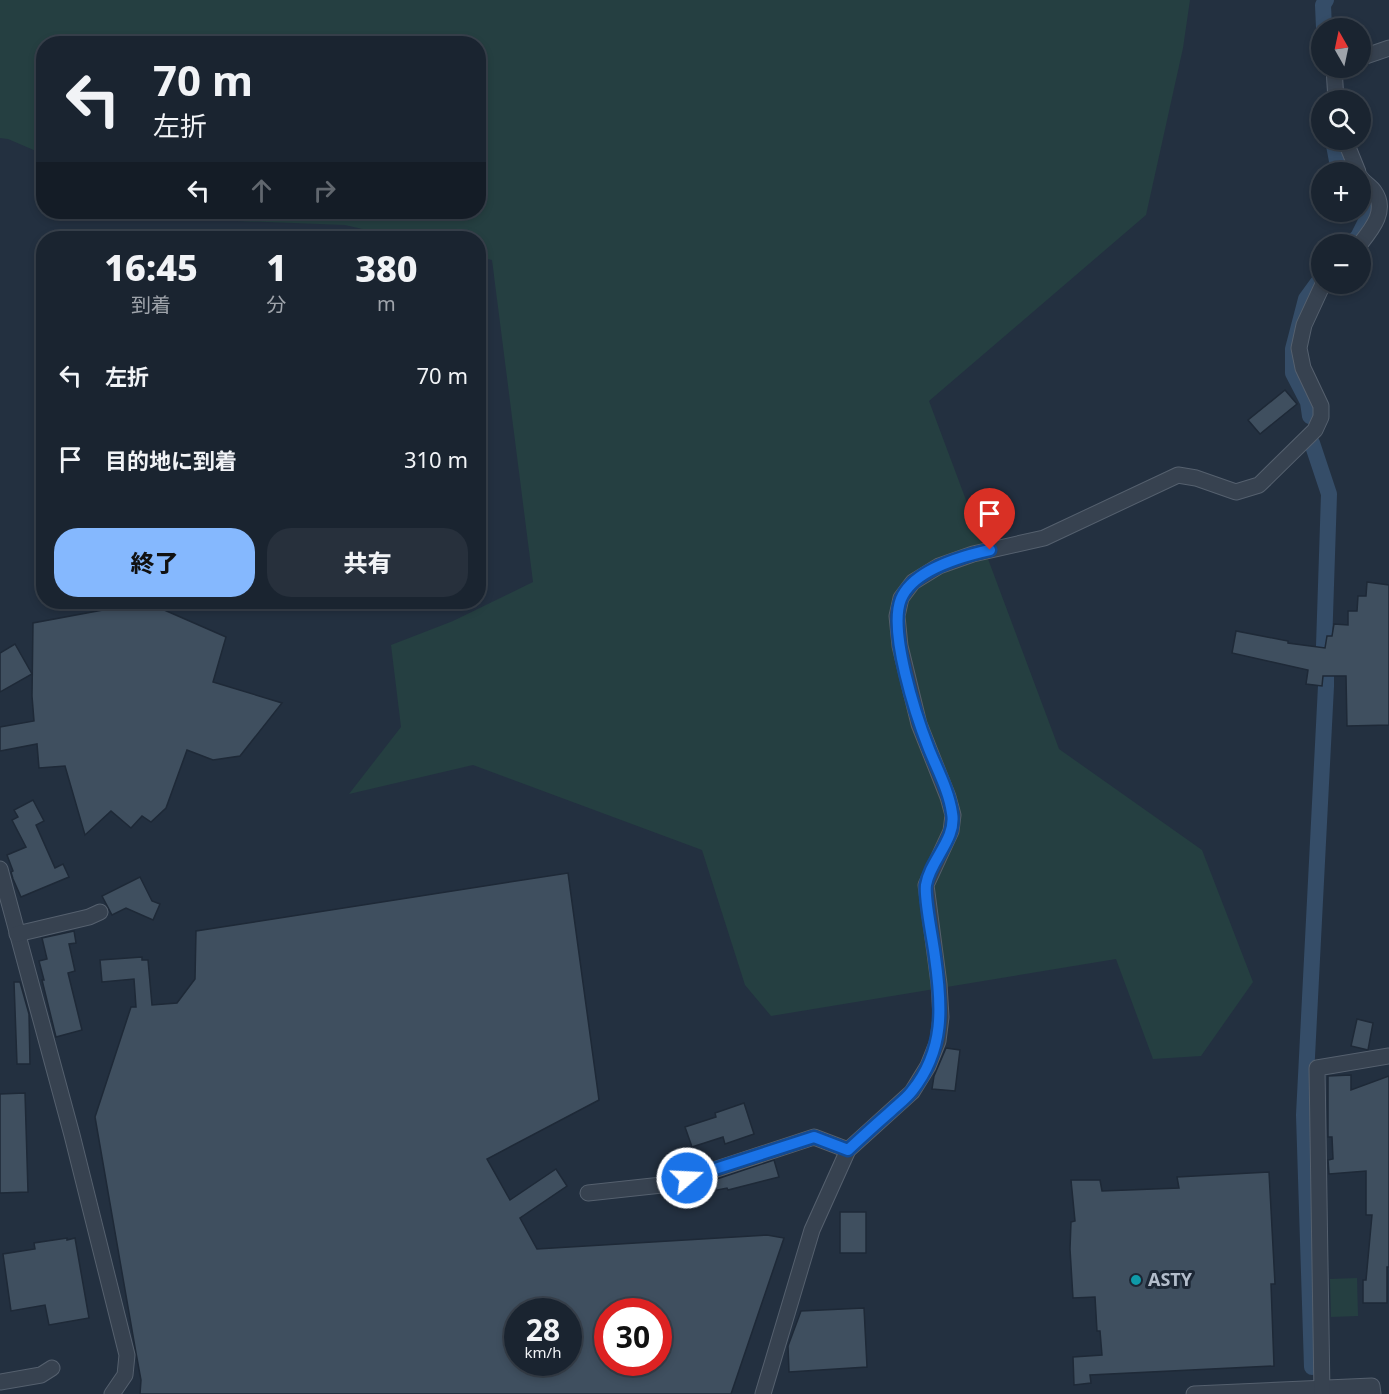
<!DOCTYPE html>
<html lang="ja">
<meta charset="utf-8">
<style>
:root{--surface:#1a2430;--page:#27303c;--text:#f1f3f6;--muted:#9fa4ab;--line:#38414c;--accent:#85b8fe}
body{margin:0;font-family:"Noto Sans","Noto Sans JP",sans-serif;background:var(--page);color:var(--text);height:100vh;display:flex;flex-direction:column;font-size:22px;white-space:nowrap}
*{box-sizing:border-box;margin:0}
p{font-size:20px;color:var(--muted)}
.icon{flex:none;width:33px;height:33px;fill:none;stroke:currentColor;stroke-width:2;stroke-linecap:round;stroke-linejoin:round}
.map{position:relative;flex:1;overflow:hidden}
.drawer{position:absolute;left:36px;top:231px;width:450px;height:378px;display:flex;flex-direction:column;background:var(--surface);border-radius:24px;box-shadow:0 3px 9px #0003,0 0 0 2px var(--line)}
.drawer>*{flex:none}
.banner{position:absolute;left:36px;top:36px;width:450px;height:183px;border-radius:24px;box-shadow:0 3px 9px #0003,0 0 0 2px var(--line);background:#1a2430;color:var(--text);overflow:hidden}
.needle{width:39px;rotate:351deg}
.tools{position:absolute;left:1311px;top:18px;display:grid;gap:12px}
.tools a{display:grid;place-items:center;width:60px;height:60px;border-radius:50%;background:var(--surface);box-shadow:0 3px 9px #0003,0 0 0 2px var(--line);font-size:30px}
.speed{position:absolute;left:504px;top:1298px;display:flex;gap:12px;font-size:30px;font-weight:700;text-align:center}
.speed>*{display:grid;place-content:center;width:78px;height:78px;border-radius:50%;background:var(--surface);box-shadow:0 3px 9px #0003,0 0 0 2px var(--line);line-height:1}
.speed small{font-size:15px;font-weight:400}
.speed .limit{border:9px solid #d22;background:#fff;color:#111}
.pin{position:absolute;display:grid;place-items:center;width:51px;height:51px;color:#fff;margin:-62px -26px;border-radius:50% 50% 50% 0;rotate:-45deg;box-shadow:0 0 6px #0007}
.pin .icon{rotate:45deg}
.me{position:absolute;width:66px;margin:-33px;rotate:71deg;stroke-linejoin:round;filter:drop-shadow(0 0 4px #0008)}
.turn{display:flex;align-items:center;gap:21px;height:126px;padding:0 18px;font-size:27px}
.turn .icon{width:78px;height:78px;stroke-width:2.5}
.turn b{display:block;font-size:42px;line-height:51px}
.lanes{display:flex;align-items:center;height:57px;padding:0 18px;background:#0003;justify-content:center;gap:30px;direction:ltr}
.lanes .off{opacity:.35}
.eta{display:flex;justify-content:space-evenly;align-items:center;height:102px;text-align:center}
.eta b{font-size:36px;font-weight:800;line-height:42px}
.primary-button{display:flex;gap:12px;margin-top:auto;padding:12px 18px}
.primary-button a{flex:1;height:69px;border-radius:24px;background:var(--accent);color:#111;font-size:24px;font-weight:800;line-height:69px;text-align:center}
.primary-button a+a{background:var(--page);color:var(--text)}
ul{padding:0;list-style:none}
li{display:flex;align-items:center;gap:18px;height:84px;padding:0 18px}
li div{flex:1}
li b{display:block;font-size:22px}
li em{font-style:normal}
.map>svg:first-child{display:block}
</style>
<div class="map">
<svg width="1389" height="1394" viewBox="0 0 1389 1394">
<rect width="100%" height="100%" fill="#233040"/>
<g fill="#253f41">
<polygon points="0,0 1190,0 1183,48 1146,215 929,401 1059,749 1202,850 1253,982 1201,1056 1153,1059 1116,959 771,1016 745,985 702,850 473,765 349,794 401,727 391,645 453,621 533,582 492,260 479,257 478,238 401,238 345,225 107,216 104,212 478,212 478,44 44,44 43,154 8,139 0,138"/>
<polygon points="1357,1278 1358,1316 1331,1317 1330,1279"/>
</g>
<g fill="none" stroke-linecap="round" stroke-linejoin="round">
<g stroke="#354d68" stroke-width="16">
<polyline points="1324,28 1323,5 1326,0"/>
<polyline points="1333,140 1337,161 1343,172"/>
<polyline points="1351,244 1358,237 1369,215 1367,195 1360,189"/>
<polyline points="1310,416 1308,402 1293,373 1293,349 1306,299 1322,277"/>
<polyline points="1312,1367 1304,1115 1326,686 1326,658 1324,646 1329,494 1312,443"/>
</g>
</g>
<g fill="#3f4f5f" stroke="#1e2937" stroke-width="1.5" fill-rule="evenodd">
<polygon points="1285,390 1297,404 1260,434 1248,420"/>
<polygon points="1367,582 1389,585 1389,725 1347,726 1346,676 1323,676 1322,686 1306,684 1308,670 1232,653 1236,631 1288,641 1288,643 1325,648 1327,636 1332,636 1334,624 1348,625 1348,611 1357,611 1358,596 1366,596"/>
<polygon points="146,602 226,637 213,682 282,703 240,756 213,760 187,750 166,808 151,822 142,816 131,828 111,811 85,835 65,766 39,768 37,744 0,751 0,727 34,721 32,696 33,623"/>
<polygon points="15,644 32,674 0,692 0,653"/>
<polygon points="33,800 44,821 36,825 55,868 63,864 69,877 21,897 13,879 11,872 13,871 7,855 26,847 12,820 18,817 14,810"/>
<path d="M568,873L599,1100L487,1159L510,1200L556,1169L567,1186L520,1218L537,1249L767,1235L784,1238L731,1394H140L141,1380L136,1353L95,1117L131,1007H136L134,979L102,982L100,960L142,957V960H148L152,1005L177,1003L195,979L196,931ZM518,1311H568V1362H518ZM608,1311H658V1362H608Z"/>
<polygon points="140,877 152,901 160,904 153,920 126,908 112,915 102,896"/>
<polygon points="74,931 76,943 69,944 75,971 68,973 82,1030 56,1037 42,980 44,980 39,961 47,959 42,938"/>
<polygon points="14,982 20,982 29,1014 30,1064 17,1064"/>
<polygon points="1357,1019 1373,1023 1368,1050 1351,1046"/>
<polygon points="946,1048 960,1050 955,1091 932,1089 934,1076"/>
<polygon points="1351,1075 1351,1090 1389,1076 1389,1267 1387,1267 1387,1303 1363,1303 1363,1280 1366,1280 1372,1215 1366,1215 1366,1171 1329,1174 1328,1160 1333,1159 1332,1137 1328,1137 1328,1076"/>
<polygon points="25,1093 28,1192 0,1193 0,1094"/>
<polygon points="744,1103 754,1134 725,1144 723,1137 692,1147 685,1127 716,1117 715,1113"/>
<polygon points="774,1160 779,1177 728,1190 727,1188 707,1192 705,1183"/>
<polygon points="1269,1172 1275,1284 1271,1284 1274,1366 1090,1375 1091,1383 1074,1385 1073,1357 1102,1355 1100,1331 1097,1331 1095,1297 1073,1298 1070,1249 1071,1222 1075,1221 1071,1180 1100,1180 1102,1191 1179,1188 1177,1177"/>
<rect x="840" y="1212" width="26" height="41"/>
<polygon points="67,1238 67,1240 75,1238 89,1318 49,1325 45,1305 11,1311 3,1254 35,1249 34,1243"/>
<polygon points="864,1308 867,1367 789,1372 788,1346 801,1311"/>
</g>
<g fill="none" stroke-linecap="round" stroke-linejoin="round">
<defs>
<g id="minor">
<polyline points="1360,58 1389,48"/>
<polyline points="1334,68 1336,100"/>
<polyline points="1345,140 1358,172"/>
<path d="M1360,244C1372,229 1388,210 1374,191C1371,186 1364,183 1360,177"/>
<polyline points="0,869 72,1135 127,1355 125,1375 112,1394"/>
<polyline points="17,934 89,917 100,912"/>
<polyline points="588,1193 671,1184 814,1137 848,1150"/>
<polyline points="0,1382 41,1375 52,1368"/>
<polyline points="763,1394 812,1230 848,1150 912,1092 928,1066 938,1041 941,1017 939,984 926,885 951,831 953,815 948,797 919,724 900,646 897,616 901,598 913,582 939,566 973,554 1044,538 1178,475 1196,478 1236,492 1259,485 1315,430 1321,417 1321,406 1303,368 1299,348 1304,325 1323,284"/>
<polyline points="1194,1394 1372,1386 1373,1394"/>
<polyline points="1322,1394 1317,1068 1389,1056"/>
</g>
</defs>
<use href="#minor" stroke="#55606e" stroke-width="17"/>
<use href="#minor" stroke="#374250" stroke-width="15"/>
</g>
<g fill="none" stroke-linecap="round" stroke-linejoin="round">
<defs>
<path id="route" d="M687,1178L814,1137L848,1150C862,1137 875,1125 889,1113C896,1106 906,1099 912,1091C945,1050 942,1006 935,957C933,940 924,899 926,885C930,860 957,839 952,813C949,791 937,769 929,749C916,716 888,631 901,599C913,570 963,556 990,550"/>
</defs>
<use href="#route" stroke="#114b97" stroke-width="15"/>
<use href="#route" stroke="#1a73e8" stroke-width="10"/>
</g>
<circle fill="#0f9aa8" stroke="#1c2735" stroke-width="2" cx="1136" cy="1280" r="6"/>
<g text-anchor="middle" stroke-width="6" stroke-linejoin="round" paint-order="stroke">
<g font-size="18" font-weight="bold" fill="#b3bdcb" stroke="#1c2735" text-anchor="start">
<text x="1148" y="1286">ASTY</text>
</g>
</g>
</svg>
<div class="tools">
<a><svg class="needle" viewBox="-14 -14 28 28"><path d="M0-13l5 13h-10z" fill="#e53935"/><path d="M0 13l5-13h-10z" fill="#9fa4ab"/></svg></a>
<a><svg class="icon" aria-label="search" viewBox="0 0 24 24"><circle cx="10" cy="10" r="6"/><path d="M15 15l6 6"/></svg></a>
<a>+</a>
<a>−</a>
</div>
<div class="speed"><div>28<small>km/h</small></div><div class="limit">30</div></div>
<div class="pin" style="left:990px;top:550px;background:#d93025"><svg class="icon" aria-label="arrive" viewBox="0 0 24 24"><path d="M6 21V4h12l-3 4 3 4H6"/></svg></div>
<svg class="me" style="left:687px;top:1178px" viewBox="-20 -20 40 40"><circle r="17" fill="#1a73e8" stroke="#fff" stroke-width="3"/><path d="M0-11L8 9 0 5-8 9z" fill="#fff"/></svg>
<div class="banner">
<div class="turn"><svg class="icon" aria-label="left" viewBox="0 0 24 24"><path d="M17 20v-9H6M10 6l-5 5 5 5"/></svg><div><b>70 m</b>左折</div></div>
<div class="lanes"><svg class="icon" aria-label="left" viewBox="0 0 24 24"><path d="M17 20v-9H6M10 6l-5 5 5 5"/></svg><svg class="icon off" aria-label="ahead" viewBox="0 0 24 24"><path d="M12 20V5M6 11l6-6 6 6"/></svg><svg class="icon off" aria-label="right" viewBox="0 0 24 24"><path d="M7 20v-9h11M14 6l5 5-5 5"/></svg></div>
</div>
<section class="drawer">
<div class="eta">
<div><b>16:45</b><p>到着</p></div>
<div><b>1</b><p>分</p></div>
<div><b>380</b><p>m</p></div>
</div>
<ul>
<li><svg class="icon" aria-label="left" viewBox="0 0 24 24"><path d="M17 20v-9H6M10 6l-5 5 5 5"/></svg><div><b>左折</b></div><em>70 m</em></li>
<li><svg class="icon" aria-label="arrive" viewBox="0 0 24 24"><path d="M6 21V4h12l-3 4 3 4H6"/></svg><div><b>目的地に到着</b></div><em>310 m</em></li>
</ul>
<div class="primary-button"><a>終了</a><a>共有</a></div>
</section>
</div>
